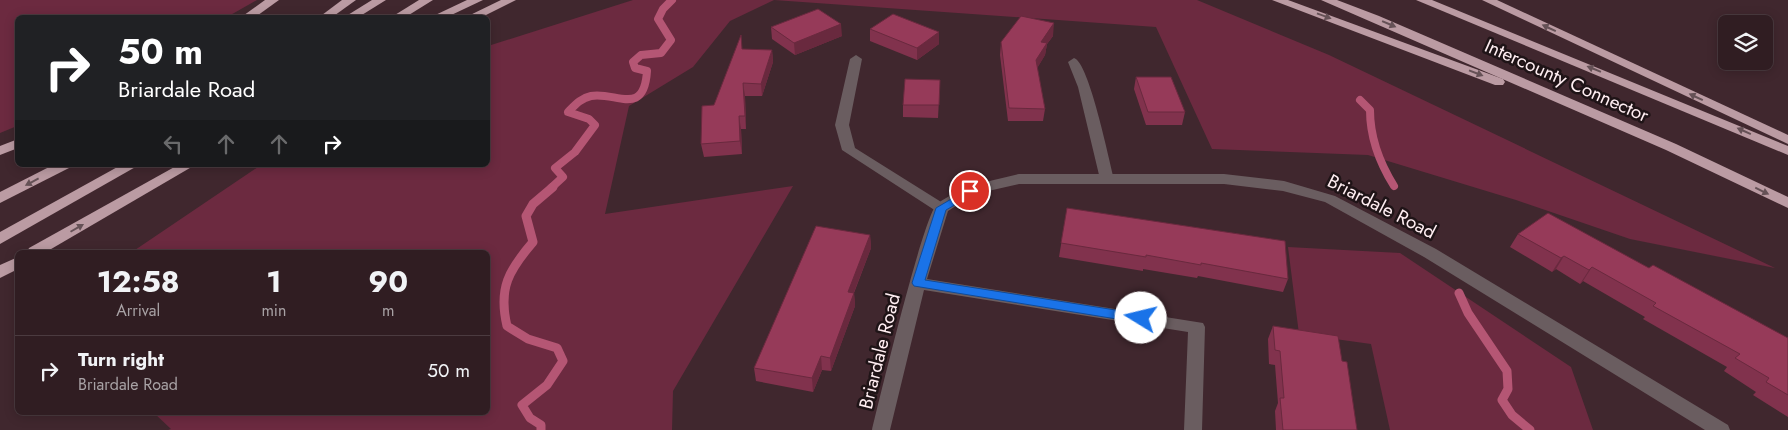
<!DOCTYPE html>
<style>
:root{--surface:#301d22;--page:#38262a;--text:#f1f3f6;--muted:#a8a2a5;--line:#4b3b40}
body{margin:0;font-family:Jost,sans-serif;background:var(--page);color:var(--text);height:100vh;display:flex;flex-direction:column;font-size:19px;white-space:nowrap}
*{box-sizing:border-box;margin:0}
p{font-size:16px;color:var(--muted)}
.icon{flex:none;width:28px;height:28px;fill:none;stroke:currentColor;stroke-width:2;stroke-linecap:round;stroke-linejoin:round}
.map{position:relative;flex:1;overflow:hidden}
.side{position:absolute;left:15px;top:250px;width:475px;height:165px;display:flex;flex-direction:column;background:var(--surface);border-radius:8px;box-shadow:0 2px 12px #0003,0 0 0 1px var(--line)}
.side>*{flex:none}
.guide{position:absolute;left:15px;top:15px;width:475px;height:152px;border-radius:8px;box-shadow:0 2px 12px #0003,0 0 0 1px var(--line);background:#202124;color:#fff;overflow:hidden}
.fabs{position:absolute;left:1718px;top:15px;display:grid;gap:10px}
.fabs a{display:grid;place-items:center;width:55px;height:55px;border-radius:8px;background:var(--surface);box-shadow:0 2px 12px #0003,0 0 0 1px var(--line);font-size:25px}
.pin{position:absolute;display:grid;place-items:center;width:42px;height:42px;color:#fff;margin:-21px;border:2px solid #fff;border-radius:50%;box-shadow:0 1px 5px #0007}
.me{position:absolute;width:55px;margin:-28px;rotate:279deg;stroke-linejoin:round;filter:drop-shadow(0 0 4px #0008)}
.turn{display:flex;align-items:center;gap:18px;height:105px;padding:0 20px;font-size:22px}
.turn .icon{width:65px;height:65px;stroke-width:2.5}
.turn b{display:block;font-size:35px;line-height:42px}
.lanes{display:flex;align-items:center;height:48px;padding:0 20px;background:#0003;justify-content:center;gap:25px;direction:ltr}
.lanes .off{opacity:.35}
.eta{display:flex;justify-content:space-evenly;align-items:center;height:85px;text-align:center}
.eta b{font-size:30px;font-weight:700;line-height:35px}
ul{padding:0;list-style:none}
li{display:flex;align-items:center;gap:15px;height:70px;padding:0 20px;border-top:1px solid var(--line)}
li div{flex:1}
li b{display:block;font-size:19px}
li em{font-style:normal}
.map>svg:first-child{display:block}
</style>
<div class="map">
<svg width="1788" height="430" viewBox="0 0 1788 430">
<rect width="100%" height="100%" fill="#40272e"/>
<g fill="#6c2a40">
<polygon points="0,0 257,0 227,17 18,18 17,126 0,133"/>
<polygon points="633,0 1197,0 1329,55 1775,268 1630,239 1516,200 1368,155 1212,149 1156,27 774,0 730,21 693,67 629,106 605,214 793,186 673,391 672,430 168,430 171,429 154,413 488,412 488,252 132,252 261,165 488,165 488,46"/>
<polygon points="1288,247 1400,253 1571,367 1593,430 1390,430 1371,344 1299,334"/>
</g>
<g fill="none" stroke-linecap="round" stroke-linejoin="round">
<g stroke="#b55674" stroke-width="8">
<path d="M1360,100L1370,110C1370,138 1379,162 1394,186"/>
<path d="M551,188L563,177L555,168L575,152L595,125L589,119L568,112C575,105 581,98 591,96C615,91 644,118 647,71L635,68L633,62L641,55L661,53L671,40L658,19L663,9L672,0"/>
</g>
<g stroke="#b55674" stroke-width="9">
<polyline points="1459,293 1468,313 1507,371 1508,389 1502,400 1512,415 1530,430"/>
<path d="M541,430V425L530,418L522,405L547,385L563,361L557,348L528,339L507,326C498,288 509,270 533,242L526,216L533,204L553,187"/>
</g>
<g fill="#6a5d60" fill-rule="evenodd">
<polygon points="856,55 862,59 849,125 855,148 946,205 948,208 946,211 936,211 842,150 835,125 850,59"/>
<path d="M1074,58C1089,62 1109,160 1114,179L1112,182H1102L1100,179L1078,87L1068,62Z"/>
</g>
<path fill="#6a5d60" fill-rule="evenodd" d="M1019,174H1224L1284,181L1335,196L1436,249L1728,425L1730,430H1705L1424,257L1325,202L1283,191L1224,184H1019L975,194L948,211L927,279L1203,323L1205,327L1202,430H1184L1188,332L924,290L890,430H872C879,401 924,214 937,204C961,186 991,181 1019,174Z"/>
<g fill="#bb9ba3" fill-rule="evenodd">
<polygon points="265,0 279,0 254,18 240,18"/>
<polygon points="342,0 356,0 331,18 318,18"/>
<polygon points="372,0 386,0 357,18 343,18"/>
<polygon points="419,0 433,0 404,18 390,18"/>
<polygon points="467,0 483,0 445,18 429,18"/>
<polygon points="501,0 516,0 480,18 464,18"/>
<polygon points="1272,0 1288,0 1503,79 1505,82 1503,85 1495,85"/>
<polygon points="1321,0 1337,0 1379,16 1676,144 1788,197 1788,208 1666,150"/>
<polygon points="1416,0 1432,0 1788,146 1788,155"/>
<polygon points="1482,0 1497,0 1788,135 1788,144"/>
<polygon points="18,139 18,148 0,155 0,146"/>
<polygon points="53,165 71,165 69,168 0,203 0,192"/>
<polygon points="121,165 139,165 0,244 0,232"/>
<polygon points="178,165 195,165 46,252 27,252 29,248"/>
<polygon points="18,257 18,269 0,278 0,265"/>
</g>
</g>
<g fill="#81324d">
<polygon points="771,27 842,36 795,55 772,39"/>
<polygon points="870,29 939,32 939,44 917,60 870,41"/>
<polygon points="1053,36 1047,44 1045,55 1037,68 1045,109 1043,121 1008,121 1000,55 1001,42"/>
<polygon points="742,49 772,50 773,62 762,96 745,96 746,129 741,129 742,154 704,157 701,144 714,105"/>
<polygon points="1136,77 1185,112 1182,125 1146,125 1134,89"/>
<polygon points="940,80 938,118 903,117 903,105"/>
<polygon points="1067,208 1288,279 1283,292 1198,276 1197,278 1143,269 1143,271 1059,257"/>
<polygon points="1518,234 1649,268 1788,338 1788,417 1753,395 1756,392 1724,371 1727,367 1643,319 1645,317 1583,281 1580,284 1556,269 1552,272 1510,247"/>
<polygon points="870,235 871,248 854,293 855,306 831,371 822,370 813,392 756,381 754,368"/>
<polygon points="1273,326 1342,361 1357,430 1276,430 1275,411 1278,403 1275,365 1269,364 1268,339"/>
</g>
<g fill="#69293e">
<polygon points="1054,23 1053,36 1047,44 1045,55 1035,72 1036,60 1041,42"/>
<polygon points="841,24 842,36 795,55 794,43"/>
<polygon points="939,32 939,44 917,60 917,48"/>
<polygon points="772,50 773,62 762,96 761,84"/>
<polygon points="743,83 745,96 746,129 745,116"/>
<polygon points="739,116 741,129 742,154 740,141"/>
<polygon points="870,235 871,248 849,305 848,292"/>
<polygon points="1564,256 1556,269 1552,272 1561,258"/>
<polygon points="1592,267 1583,281 1580,284 1589,270"/>
<polygon points="854,293 855,306 831,371 830,358"/>
<polygon points="821,356 822,370 813,392 812,378"/>
</g>
<g fill="#963a59" stroke="#69293e">
<polygon points="818,9 841,24 794,43 771,27"/>
<polygon points="893,14 939,32 917,48 870,29"/>
<polygon points="1021,16 1054,23 1041,42 1047,43 1036,60 1045,109 1009,108 1001,42"/>
<polygon points="741,35 742,49 772,50 761,84 743,83 745,116 739,116 740,141 701,144 702,106 714,105"/>
<polygon points="1136,77 1171,77 1185,112 1148,112"/>
<polygon points="905,79 940,80 939,105 903,105"/>
<polygon points="1067,208 1285,241 1288,279 1201,263 1201,265 1146,255 1146,257 1061,243"/>
<polygon points="1548,213 1649,268 1653,265 1788,338 1788,395 1766,382 1769,378 1735,358 1740,354 1653,306 1656,303 1592,267 1589,270 1564,256 1561,258 1518,234"/>
<polygon points="816,226 870,235 848,292 854,293 830,358 821,356 812,378 754,368"/>
<polygon points="1273,326 1338,336 1342,361 1347,362 1357,430 1283,430 1280,398 1284,398 1280,351 1275,350"/>
</g>
<defs><path id="oneway-solid" d="M-6-.8H1V-3.2L6.5 0L1 3.2V.8H-6Z" transform="scale(1.25)"/></defs>
<g fill="#655156">
<use href="#oneway-solid" transform="translate(1324 16) rotate(20)"/>
<use href="#oneway-solid" transform="translate(1389 24) rotate(23)"/>
<use href="#oneway-solid" transform="translate(1549 28) rotate(-155)"/>
<use href="#oneway-solid" transform="translate(1594 69) rotate(-158)"/>
<use href="#oneway-solid" transform="translate(1476 73) rotate(21)"/>
<use href="#oneway-solid" transform="translate(1696 97) rotate(-155)"/>
<use href="#oneway-solid" transform="translate(1744 131) rotate(-156)"/>
<use href="#oneway-solid" transform="translate(32 182) rotate(152)"/>
<use href="#oneway-solid" transform="translate(1762 191) rotate(26)"/>
<use href="#oneway-solid" transform="translate(77 228) rotate(-30)"/>
</g>
<polygon fill="#1a73e8" stroke="#114b97" points="970,188 975,191 974,194 946,210 925,280 1141,314 1148,318 1146,322 1141,323 914,286 912,283 936,208"/>
<g text-anchor="middle" stroke-width="5" stroke-linejoin="round" paint-order="stroke">
<g font-size="19" fill="#ffeef2" stroke="#1f1417">
<text transform="translate(1567 80) rotate(24)" y="7">Intercounty Connector</text>
<text transform="translate(1382 206) rotate(27)" y="7">Briardale Road</text>
<text transform="translate(879 351) rotate(-76)" y="7">Briardale Road</text>
</g>
</g>
</svg>
<div class="fabs">
<a><svg class="icon" aria-label="layers" viewBox="0 0 24 24"><path d="M12 4l9 5-9 5-9-5zM3 14l9 5 9-5"/></svg></a>
</div>
<div class="pin" style="left:970px;top:191px;background:#d93025"><svg class="icon" aria-label="arrive" viewBox="0 0 24 24"><path d="M6 21V4h12l-3 4 3 4H6"/></svg></div>
<svg class="me" style="left:1141px;top:318px" viewBox="-20 -20 40 40"><circle r="19" fill="#fff"/><path d="M0-13L10 11 0 6-10 11z" fill="#1a73e8"/></svg>
<div class="guide">
<div class="turn"><svg class="icon" aria-label="right" viewBox="0 0 24 24"><path d="M7 20v-9h11M14 6l5 5-5 5"/></svg><div><b>50 m</b>Briardale Road</div></div>
<div class="lanes"><svg class="icon off" aria-label="left" viewBox="0 0 24 24"><path d="M17 20v-9H6M10 6l-5 5 5 5"/></svg><svg class="icon off" aria-label="ahead" viewBox="0 0 24 24"><path d="M12 20V5M6 11l6-6 6 6"/></svg><svg class="icon off" aria-label="ahead" viewBox="0 0 24 24"><path d="M12 20V5M6 11l6-6 6 6"/></svg><svg class="icon" aria-label="right" viewBox="0 0 24 24"><path d="M7 20v-9h11M14 6l5 5-5 5"/></svg></div>
</div>
<section class="side">
<div class="eta">
<div><b>12:58</b><p>Arrival</p></div>
<div><b>1</b><p>min</p></div>
<div><b>90</b><p>m</p></div>
</div>
<ul>
<li><svg class="icon" aria-label="right" viewBox="0 0 24 24"><path d="M7 20v-9h11M14 6l5 5-5 5"/></svg><div><b>Turn right</b><p>Briardale Road</p></div><em>50 m</em></li>
</ul>
</section>
</div>
